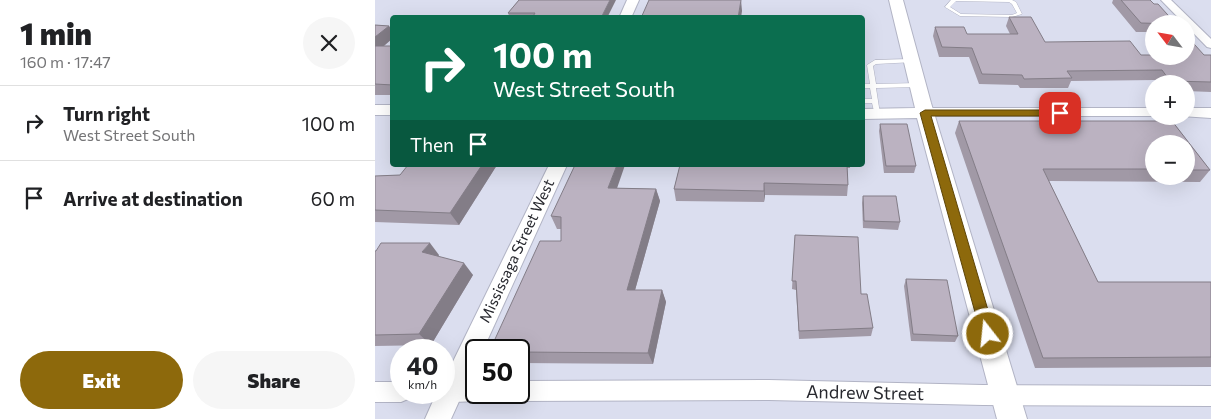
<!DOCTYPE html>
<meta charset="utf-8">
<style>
:root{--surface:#fff;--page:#f6f6f6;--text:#202124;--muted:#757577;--line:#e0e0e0;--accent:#8d690c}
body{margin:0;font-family:Commissioner,sans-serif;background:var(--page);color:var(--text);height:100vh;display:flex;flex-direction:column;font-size:19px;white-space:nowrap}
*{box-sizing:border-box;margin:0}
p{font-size:16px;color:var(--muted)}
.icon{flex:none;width:28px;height:28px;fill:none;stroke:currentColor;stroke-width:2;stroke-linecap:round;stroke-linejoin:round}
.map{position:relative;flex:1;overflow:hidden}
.drawer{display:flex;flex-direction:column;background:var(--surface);width:375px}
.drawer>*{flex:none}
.banner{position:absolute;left:15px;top:15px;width:475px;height:152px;border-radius:5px;box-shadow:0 5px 20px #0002;background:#0b6e4f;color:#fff;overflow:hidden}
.needle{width:32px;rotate:301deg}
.buttons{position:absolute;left:770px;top:15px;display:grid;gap:10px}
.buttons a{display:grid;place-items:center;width:50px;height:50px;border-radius:50%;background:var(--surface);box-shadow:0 5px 20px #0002;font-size:25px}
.speed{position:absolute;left:15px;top:339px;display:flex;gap:10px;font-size:25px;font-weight:700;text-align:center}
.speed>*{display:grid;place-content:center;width:65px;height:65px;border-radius:50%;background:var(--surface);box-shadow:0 5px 20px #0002;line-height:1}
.speed small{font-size:12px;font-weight:400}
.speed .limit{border:2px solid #111;border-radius:8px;background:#fff;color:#111}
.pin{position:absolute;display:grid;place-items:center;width:42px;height:42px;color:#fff;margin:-21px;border-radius:10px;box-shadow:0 2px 8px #0006}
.me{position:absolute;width:55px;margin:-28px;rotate:344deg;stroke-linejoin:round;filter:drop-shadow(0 0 4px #0008)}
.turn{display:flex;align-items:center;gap:18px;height:105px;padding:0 20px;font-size:22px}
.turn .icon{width:65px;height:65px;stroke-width:2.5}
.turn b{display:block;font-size:35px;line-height:42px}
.then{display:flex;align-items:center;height:48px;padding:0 20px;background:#0003;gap:10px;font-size:19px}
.round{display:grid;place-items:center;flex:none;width:52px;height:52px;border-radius:26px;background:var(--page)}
.headline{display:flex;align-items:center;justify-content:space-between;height:85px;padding:0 20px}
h1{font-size:30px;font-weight:800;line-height:38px}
.action{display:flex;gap:10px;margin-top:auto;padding:10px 20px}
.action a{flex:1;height:58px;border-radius:30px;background:var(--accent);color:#fff;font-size:20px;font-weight:800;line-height:58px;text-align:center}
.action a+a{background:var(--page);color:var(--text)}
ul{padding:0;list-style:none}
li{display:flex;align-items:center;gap:15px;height:75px;padding:0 20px;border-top:1px solid var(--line)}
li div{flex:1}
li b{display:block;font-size:19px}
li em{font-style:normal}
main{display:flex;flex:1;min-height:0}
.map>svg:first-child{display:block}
</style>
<main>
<section class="drawer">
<div class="headline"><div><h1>1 min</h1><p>160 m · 17:47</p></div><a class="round"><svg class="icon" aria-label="close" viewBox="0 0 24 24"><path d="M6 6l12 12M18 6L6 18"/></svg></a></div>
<ul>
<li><svg class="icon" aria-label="right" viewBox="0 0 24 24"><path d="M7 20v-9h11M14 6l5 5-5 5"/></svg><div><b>Turn right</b><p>West Street South</p></div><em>100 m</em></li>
<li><svg class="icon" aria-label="arrive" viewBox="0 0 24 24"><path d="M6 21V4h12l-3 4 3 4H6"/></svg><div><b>Arrive at destination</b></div><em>60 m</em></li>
</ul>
<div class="action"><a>Exit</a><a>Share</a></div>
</section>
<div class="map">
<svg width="836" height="419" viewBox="0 0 836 419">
<rect width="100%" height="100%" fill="#dbdeef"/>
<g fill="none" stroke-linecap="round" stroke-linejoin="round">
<defs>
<g id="service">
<path d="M576,0H637L641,2L647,14L637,17L585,16L570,7ZM581,1L634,2L637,4L642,13L637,15L586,14L575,7Z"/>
<polygon points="537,59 540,61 539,62 501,64 498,66 501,84 543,83 546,85 543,87 501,88 505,114 504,115 500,115 497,103 488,103 488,99 497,99 495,88 488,88 488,84 495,84 492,65 500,60"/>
</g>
<g id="minor">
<polygon points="786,0 796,0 836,39 836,48 832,47"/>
<polygon points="394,380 608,385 836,386 836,406 608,405 394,400 144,401 137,398 135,392 144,392 144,381"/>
<path d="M69,381H101V392H110L108,398C95,403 75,403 62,398L60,392H69Z"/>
<polygon points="0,382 26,382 26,392 36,392 33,399 26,402 0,402"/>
</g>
<g id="tertiary">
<polygon points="252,0 264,0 256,18 244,18"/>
<polygon points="550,108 779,108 779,116 785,116 545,116 542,113 545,110"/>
<polygon points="811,108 836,108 836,118 806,116 811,116"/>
<polygon points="174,165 192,165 108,350 101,350 101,364 76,419 50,419 62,392 69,392 69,380"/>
</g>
<g id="secondary">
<polygon points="514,0 528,0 556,103 652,419 622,419 542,118 488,119 488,109 540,108"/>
<rect x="0" y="105" width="18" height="10"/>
</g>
</defs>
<use href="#service" stroke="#b2b4c5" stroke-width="1"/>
<use href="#minor" stroke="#b2b4c5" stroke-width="2"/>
<use href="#tertiary" stroke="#b2b4c5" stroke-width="2"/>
<use href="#secondary" stroke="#b2b4c5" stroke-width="2"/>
<use href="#service" fill="#fff" fill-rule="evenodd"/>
<use href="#minor" fill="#fff" fill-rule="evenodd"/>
<use href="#tertiary" fill="#fff" fill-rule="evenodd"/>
<use href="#secondary" fill="#fff" fill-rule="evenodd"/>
</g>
<g fill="#a199a6" fill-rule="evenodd">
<polygon points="144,0 232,18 135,18 133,13"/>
<polygon points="738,0 775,0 779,24 779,39 773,32 761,32 737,3"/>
<polygon points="634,17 670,42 766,55 836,55 836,92 811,91 811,84 784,84 781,80 696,81 693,88 645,88 643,85 604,84 594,57 564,57 558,36 560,27 592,34 635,34 631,26"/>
<polygon points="0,25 14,26 18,32 18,38 9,46 18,46 18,95 0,95"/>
<path d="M584,121H797L835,170L825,182L674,181L723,282H836V367L660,368L580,133ZM779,144H811V176H779Z"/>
<polygon points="505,124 541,166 539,173 509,173 504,131"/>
<polygon points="122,165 84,225 0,222 0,176 25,175"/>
<polygon points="305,165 475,165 475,168 472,168 473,185 472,196 390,195 389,202 301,201 299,189"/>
<polygon points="242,188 281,189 285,201 260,290 287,290 291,302 278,364 144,363 144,350 186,241 186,229 182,229 176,216"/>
<polygon points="488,196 525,222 523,230 488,228 487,203"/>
<polygon points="420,235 486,294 498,328 496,336 424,339 421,290 417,289"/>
<polygon points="0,251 64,255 63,257 98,275 56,345 0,346"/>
<polygon points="531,279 583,336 580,342 536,341 529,286"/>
</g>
<g fill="#837d87">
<polygon points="235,0 241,0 232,18 226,18"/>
<polygon points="366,0 367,11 366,18 363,18"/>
<polygon points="14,26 18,32 18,38 0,53 0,37"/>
<polygon points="107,165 122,165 84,225 75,213"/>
<polygon points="242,165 250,165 238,200 233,188"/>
<polygon points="389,183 390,195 389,202"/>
<polygon points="281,189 285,201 257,301 252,290"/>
<polygon points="55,243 64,255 57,264 47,252"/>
<polygon points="89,263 98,275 56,345 44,334"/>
<polygon points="287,290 291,302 278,364 273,353"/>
</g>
<g fill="#bbb2c1" stroke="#837d87">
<polygon points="144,0 235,0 226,18 157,18 160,13 133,13"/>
<polygon points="274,0 366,0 363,18 266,18"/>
<polygon points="746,0 775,0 779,4 783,4 801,24 766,23"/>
<polygon points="634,17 656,17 670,42 755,41 766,55 779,55 779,56 811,56 811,35 829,55 836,55 836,82 795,81 787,70 692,71 697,78 649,79 647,75 607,74 597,48 567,47 560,27 589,27 592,34 643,34"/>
<polygon points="0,25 14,26 0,37"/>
<polygon points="0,46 18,46 18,85 0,84"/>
<polygon points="584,121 797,121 835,170 811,170 811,144 779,144 779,169 668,169 723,282 836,282 836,357 668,358"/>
<polygon points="505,124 532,124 541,166 511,166"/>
<polygon points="33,165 107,165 75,213 0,210 0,176 25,175"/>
<polygon points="200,165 242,165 233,188 281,189 252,290 287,290 273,353 144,352 144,350 115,350 165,241 186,241 186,217 176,216"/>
<polygon points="305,165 472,165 473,185 389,183 389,191 299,189"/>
<polygon points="488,196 521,196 525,222 489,221"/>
<polygon points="420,235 483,237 486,294 492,294 498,328 424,331 421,281 417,281"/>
<polygon points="6,243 55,243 47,252 89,263 44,334 0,335 0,251 1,251"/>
<polygon points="531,279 572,280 583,336 538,334"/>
</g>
<polygon fill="#8d690c" stroke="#5c4408" points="550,110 685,110 689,113 685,116 556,116 620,334 618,338 613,340 608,338 606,334 545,113"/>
<g text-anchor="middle" stroke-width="4.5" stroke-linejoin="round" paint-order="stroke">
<g font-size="15" fill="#27282e" stroke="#fff">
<text transform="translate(142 251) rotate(-65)" y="5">Mississaga Street West</text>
</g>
<g font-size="18" fill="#27282e" stroke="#fff">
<text transform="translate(490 393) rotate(1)" y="6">Andrew Street</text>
</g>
</g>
</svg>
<div class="buttons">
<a><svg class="needle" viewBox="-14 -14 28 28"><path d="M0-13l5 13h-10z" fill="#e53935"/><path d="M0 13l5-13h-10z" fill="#757577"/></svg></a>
<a>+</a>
<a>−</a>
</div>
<div class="speed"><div>40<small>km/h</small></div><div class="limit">50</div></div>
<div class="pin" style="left:685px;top:113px;background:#d93025"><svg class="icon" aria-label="arrive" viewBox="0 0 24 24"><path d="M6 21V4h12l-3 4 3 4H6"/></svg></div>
<svg class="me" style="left:613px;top:334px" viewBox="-20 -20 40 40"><circle r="17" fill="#8d690c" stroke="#fff" stroke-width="3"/><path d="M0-11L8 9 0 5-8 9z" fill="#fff"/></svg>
<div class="banner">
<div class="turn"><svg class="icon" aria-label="right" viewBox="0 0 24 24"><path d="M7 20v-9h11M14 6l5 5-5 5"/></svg><div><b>100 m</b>West Street South</div></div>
<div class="then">Then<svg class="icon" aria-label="arrive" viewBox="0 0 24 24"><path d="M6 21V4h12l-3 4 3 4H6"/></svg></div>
</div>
</div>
</main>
